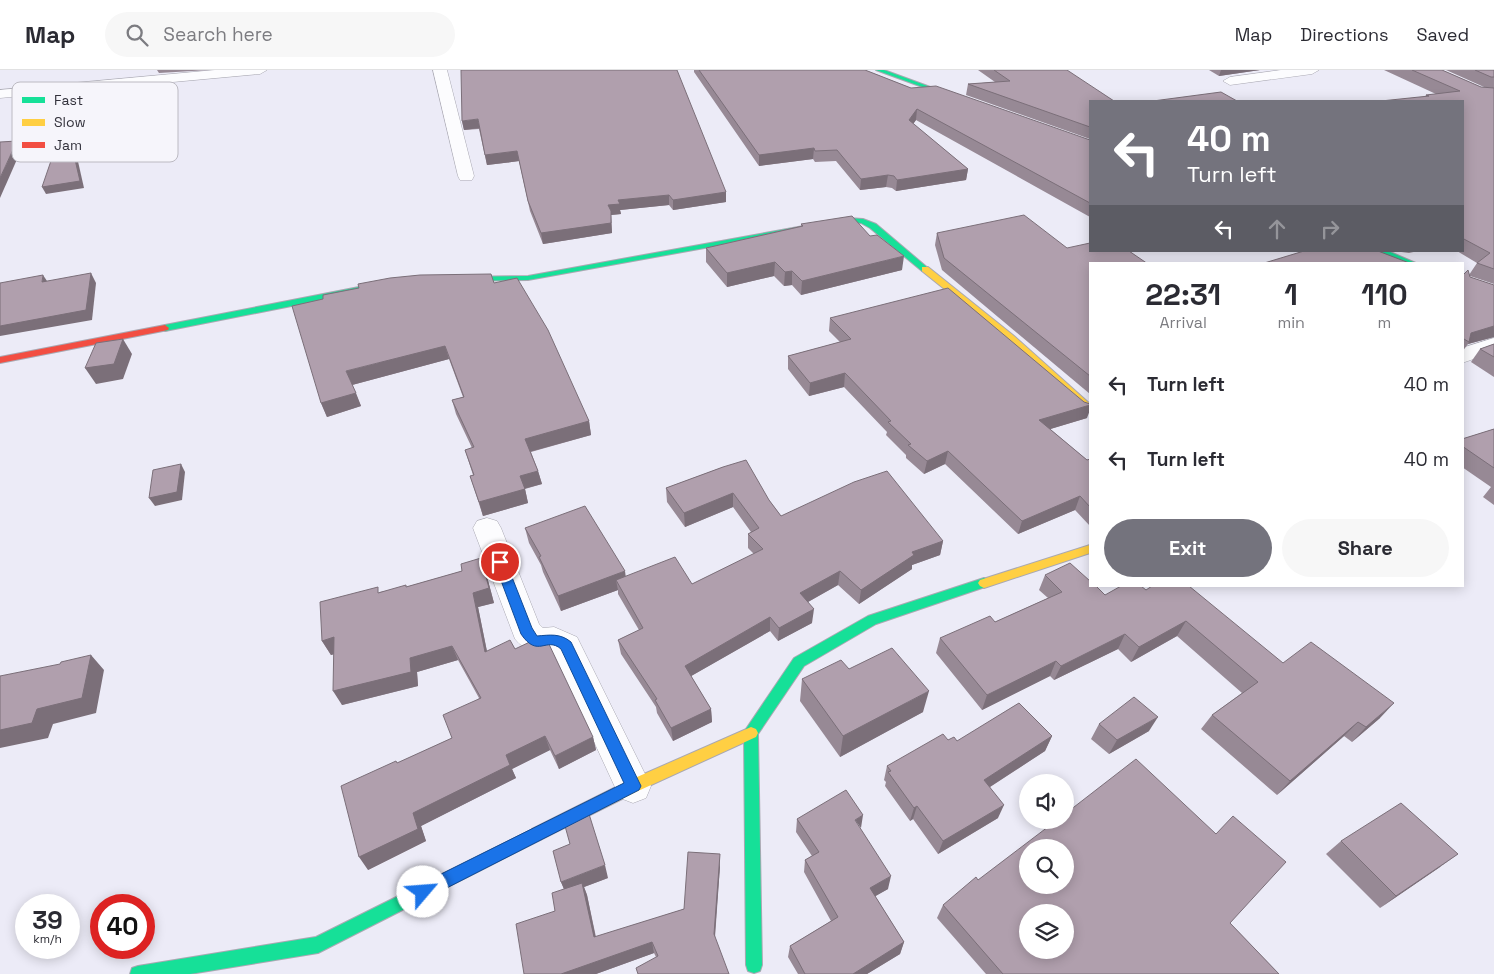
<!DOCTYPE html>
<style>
:root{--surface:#fff;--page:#f7f7f7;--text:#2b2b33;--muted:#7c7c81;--line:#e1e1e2;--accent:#74737d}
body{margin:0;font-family:"Space Grotesk",sans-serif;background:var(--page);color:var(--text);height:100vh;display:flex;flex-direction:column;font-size:19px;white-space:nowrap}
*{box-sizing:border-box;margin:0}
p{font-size:16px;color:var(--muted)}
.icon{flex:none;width:28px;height:28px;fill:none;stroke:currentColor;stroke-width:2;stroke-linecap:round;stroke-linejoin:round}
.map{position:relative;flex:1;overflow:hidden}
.panel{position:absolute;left:1089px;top:192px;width:375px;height:325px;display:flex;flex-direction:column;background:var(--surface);border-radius:0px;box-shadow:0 2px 12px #0003}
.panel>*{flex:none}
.hud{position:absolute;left:1089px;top:30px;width:375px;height:152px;border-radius:0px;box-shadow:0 2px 12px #0003;background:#74737d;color:#fff;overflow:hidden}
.controls{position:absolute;left:1019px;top:704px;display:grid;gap:10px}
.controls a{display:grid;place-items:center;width:55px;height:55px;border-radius:50%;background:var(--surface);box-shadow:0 2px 12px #0003;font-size:25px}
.speed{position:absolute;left:15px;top:824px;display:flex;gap:10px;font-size:25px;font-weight:700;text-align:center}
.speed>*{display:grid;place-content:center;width:65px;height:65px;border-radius:50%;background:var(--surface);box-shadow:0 2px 12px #0003;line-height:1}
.speed small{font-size:12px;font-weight:400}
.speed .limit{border:8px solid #d22;background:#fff;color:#111}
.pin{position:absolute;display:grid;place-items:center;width:42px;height:42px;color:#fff;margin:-21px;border:2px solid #fff;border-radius:50%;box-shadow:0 1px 5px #0007}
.me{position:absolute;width:55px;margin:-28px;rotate:63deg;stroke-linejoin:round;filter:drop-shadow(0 0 4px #0008)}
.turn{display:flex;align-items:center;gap:18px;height:105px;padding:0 15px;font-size:22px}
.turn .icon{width:65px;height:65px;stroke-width:2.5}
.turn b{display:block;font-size:35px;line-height:42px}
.lanes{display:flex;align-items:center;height:48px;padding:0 15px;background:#0003;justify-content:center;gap:25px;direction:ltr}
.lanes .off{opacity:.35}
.eta{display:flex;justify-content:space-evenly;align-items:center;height:85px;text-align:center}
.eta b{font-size:30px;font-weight:800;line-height:35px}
.button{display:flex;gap:10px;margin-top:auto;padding:10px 15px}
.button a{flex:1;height:58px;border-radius:30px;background:var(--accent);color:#fff;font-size:20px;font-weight:800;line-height:58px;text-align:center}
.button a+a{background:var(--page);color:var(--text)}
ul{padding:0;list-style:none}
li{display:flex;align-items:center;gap:15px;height:75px;padding:0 15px}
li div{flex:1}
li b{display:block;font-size:19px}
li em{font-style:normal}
header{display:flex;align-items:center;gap:30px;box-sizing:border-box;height:70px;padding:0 25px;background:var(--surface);border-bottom:1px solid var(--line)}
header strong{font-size:24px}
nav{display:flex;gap:28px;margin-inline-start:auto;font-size:18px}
.search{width:350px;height:45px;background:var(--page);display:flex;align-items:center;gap:12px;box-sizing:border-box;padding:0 18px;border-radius:28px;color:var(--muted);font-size:19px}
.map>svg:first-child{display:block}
</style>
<header>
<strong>Map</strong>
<div class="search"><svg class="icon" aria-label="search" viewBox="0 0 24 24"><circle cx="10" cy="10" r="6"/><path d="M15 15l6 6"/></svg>Search here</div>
<nav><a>Map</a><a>Directions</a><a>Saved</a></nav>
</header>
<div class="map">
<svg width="1494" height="904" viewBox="0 0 1494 904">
<rect width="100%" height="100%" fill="#ecebf7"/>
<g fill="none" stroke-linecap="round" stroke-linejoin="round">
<defs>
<g id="street">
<polygon points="215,0 267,0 260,4 0,28 0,20"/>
<polygon points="433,0 447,0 474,106 472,110 460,110 458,106"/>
<polygon points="1281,0 1319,0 1312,4 1230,15 1223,11 1230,7"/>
<polygon points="1494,268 1494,282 1462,293 1462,278"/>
<path d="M487,448L497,451L501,458L539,554L543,558L554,557L577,567L651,716L646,728L633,733L620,728L554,585L552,583C536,584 525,581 515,569L473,458L477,451Z"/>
</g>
<g id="fast">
<polygon points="876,0 884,0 963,29 958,30"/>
<polygon points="848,148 863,149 876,154 929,199 922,201 870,158 861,153 848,152 528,210 454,211 450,209 454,207 528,206"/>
<polygon points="1376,181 1388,181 1418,194 1406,194"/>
<polygon points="359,217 363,220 362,222 165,261 161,258 165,255"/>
<polygon points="984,508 988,510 990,513 988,516 876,554 804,596 758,664 762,895 760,901 754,903 748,901 746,895 744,663 746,659 794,588 868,546"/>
<polygon points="537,757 542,759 545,764 542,769 318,883 190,904 130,904 132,898 138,896 316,867"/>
</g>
<g id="slow">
<polygon points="922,197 928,197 1014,266 1090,334 1090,342 1087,341 1008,270 922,201"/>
<polygon points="1090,475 1090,483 984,518 980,516 978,513 980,510"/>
<polygon points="751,657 756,659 758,663 756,667 638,721 542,769 537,771 532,769 529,764 532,759 628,711"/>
</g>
<polygon id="jam" points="165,255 169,258 168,260 0,293 0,287"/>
</defs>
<use href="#street" stroke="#a9a8b2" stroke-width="1"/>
<use href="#fast" stroke="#a9a8b2" stroke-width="2"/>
<use href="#slow" stroke="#a9a8b2" stroke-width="2"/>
<use href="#jam" stroke="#a9a8b2" stroke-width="2"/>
<use href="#street" fill="#fcfcfe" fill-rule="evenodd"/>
<use href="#fast" fill="#16e098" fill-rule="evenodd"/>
<use href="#slow" fill="#ffcf43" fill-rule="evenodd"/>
<use href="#jam" fill="#f24e42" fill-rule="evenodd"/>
</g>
<g fill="#978995">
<polygon points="157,0 209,0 159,3"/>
<polygon points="694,0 865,0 911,18 1090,70 1090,147 916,50 913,54 968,99 966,110 896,121 892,118 886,117 860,120 836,91 815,92 813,89 759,96 694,2"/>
<polygon points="978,0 1067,0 1090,31 1090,69 966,25 968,14 995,12"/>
<polygon points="1209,0 1260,0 1219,6"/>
<polygon points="1384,0 1442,0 1481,17 1484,17 1446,0 1494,0 1494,214 1470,206 1470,207 1494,215 1494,267 1468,274 1462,282 1462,206 1469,205 1477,193 1457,181 1462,181 1462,31 1425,27 1426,25 1436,24"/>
<polygon points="462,51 726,122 726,132 673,140 669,135 620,140 621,144 611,145 612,163 543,174 530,141 519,91 487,95 479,59 464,60"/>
<polygon points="801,154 902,200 801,225 792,215 784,216 774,206 727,217 706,192 706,178 801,156"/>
<polygon points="937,163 1067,178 1090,194 1090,324 942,200 935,175"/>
<polygon points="1394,181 1418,181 1409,183"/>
<polygon points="494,213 589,351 591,365 531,382 538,401 542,414 525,419 528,433 483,446 470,406 473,405 465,380 472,378 456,344 452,330 463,327 449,289 352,315 361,336 327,347 321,333"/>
<polygon points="830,248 1084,332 1087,348 1050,359 1087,390 1090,389 1090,456 1075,440 1018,464 945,394 924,404 906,388 906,385 886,365 887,362 844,317 809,326 788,299 788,286 840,272 829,261"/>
<polygon points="1494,274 1494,307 1471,292 1480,279"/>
<polygon points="1494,359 1494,435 1483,427 1491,417 1462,397 1462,369"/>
<polygon points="723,397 769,430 781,446 943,471 940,485 912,495 912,499 859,534 838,515 808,532 812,553 778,571 770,561 691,606 711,639 712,652 673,671 657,643 656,637 621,584 618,570 639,560 618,524 618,520 561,541 543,502 541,495 529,473 525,458 625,506 692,514 754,484 748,478 748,464 751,462 733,437 685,457 667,432 666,418"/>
<polygon points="481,488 486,503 494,533 478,537 487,581 515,579 593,667 596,680 559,699 550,680 512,699 516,708 421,756 426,771 368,800 398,693 452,668 479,628 458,590 417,602 418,616 342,635 334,584 331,585 322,571 380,522 406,517 462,501"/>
<polygon points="1045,505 1105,525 1146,520 1283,593 1380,648 1352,672 1344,666 1277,725 1201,659 1212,645 1242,623 1177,566 1131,592 1118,579 1054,610 1050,606 982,640 936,583 940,568 995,552 1048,528 1039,520"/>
<polygon points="849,599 923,642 840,687 800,631 802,609"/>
<polygon points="1099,654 1149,661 1109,684 1091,669"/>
<polygon points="1052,666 1045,681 990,717 998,748 938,784 913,749 910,751 885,716 886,712 884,710 887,696 948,670 957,671"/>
<polygon points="797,749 860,758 888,819 875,826 904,872 900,884 867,904 798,904 788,887 790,876 831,851 804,802 805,790 812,786 796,762"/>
<polygon points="1341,771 1440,797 1380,838 1326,784"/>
<polygon points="720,796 715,868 656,887 654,883 596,904 524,904 555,841 564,819 561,812 608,808 584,817 587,825 596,867 684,839"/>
<polygon points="978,810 1230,853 1279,904 986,904 937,848 943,835"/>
</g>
<g fill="#7b6f79">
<polygon points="1221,0 1260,0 1219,6"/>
<polygon points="917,39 916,50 908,61 909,50"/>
<polygon points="478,49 480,58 464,60 462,51"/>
<polygon points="17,71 22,78 0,128 0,108"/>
<polygon points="814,78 813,89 759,96 759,85"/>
<polygon points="73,81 77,87 84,118 46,124 42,117"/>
<polygon points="517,81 519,91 487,95 485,85"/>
<polygon points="968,99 966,110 896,121 897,110"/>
<polygon points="888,105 886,117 860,120 861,109"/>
<polygon points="726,122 726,132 673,140 673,130"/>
<polygon points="669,125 669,135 620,140 621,144 611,145 612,163 543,174 541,163 608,135 618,130"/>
<polygon points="904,186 902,200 801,225 802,211"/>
<polygon points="775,192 774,206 727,217 727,203"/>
<polygon points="792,201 792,215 784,216 785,202"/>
<polygon points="91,203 96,213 92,250 0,266 0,256"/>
<polygon points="43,205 49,214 42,212"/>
<polygon points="1494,256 1494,267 1468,274 1469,272 1471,263"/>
<polygon points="123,269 132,284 123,309 96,314 85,298"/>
<polygon points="445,276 449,289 352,315 346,301"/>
<polygon points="845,303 844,317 809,326 810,313"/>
<polygon points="356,323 361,336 327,347 321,333"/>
<polygon points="1090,335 1090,340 1087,348 1034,364 1039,350"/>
<polygon points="589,351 591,365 529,382 525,369"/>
<polygon points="948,381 945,394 924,404 927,391"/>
<polygon points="181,394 185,402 182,430 155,436 149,428"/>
<polygon points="538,401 542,414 523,419 520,406"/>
<polygon points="525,419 528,433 483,446 479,432"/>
<polygon points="733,423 733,437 685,457 684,443"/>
<polygon points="1080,426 1075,440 1018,464 1022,451"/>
<polygon points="943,471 940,485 912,495 912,499 859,534 861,520 912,482"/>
<polygon points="481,488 486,503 494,533 478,537 490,597 485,582 473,523"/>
<polygon points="625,501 627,516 616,510 618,520 561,541 558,526"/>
<polygon points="840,501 838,515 799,537 800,523"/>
<polygon points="814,539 812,553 778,571 779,558"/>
<polygon points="770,547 770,561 686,609 685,596"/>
<polygon points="1186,551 1177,566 1131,592 1139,577"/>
<polygon points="1125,564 1118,579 1054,610 1061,596"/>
<polygon points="334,567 342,582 331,585 322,571"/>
<polygon points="452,576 458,590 417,602 418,616 342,635 333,621 410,588"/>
<polygon points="91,585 104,600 96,643 53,654 48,668 0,678 0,660 37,639"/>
<polygon points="1056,591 1050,606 982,640 987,625"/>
<polygon points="929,621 923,642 840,687 843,666"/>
<polygon points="1394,633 1380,648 1352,672 1366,657"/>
<polygon points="711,639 712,652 673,671 671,658"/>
<polygon points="1158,647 1149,661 1109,684 1117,670"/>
<polygon points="1358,652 1344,666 1277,725 1290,711"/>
<polygon points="545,666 550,680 512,699 516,708 421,756 426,771 368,800 359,787 413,743 506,685"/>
<polygon points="1052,666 1045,681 979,724 984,710"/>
<polygon points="593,667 596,680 559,699 555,686"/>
<polygon points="1004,735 998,748 938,784 943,771"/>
<polygon points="917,736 913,749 910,751 914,738"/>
<polygon points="863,745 861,758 855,750"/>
<polygon points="720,784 720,796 714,876 714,864"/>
<polygon points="1458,784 1440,797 1380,838 1396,826"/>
<polygon points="605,795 608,808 584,817 587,825 598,879 566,824 561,812"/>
<polygon points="891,806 888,819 867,831 870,818"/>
<polygon points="652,872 654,883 596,904 561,904"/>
<polygon points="904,872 900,884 867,904 853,904"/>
</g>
<g fill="#b09fad" stroke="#7b6f79" fill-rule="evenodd">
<polygon points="461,0 677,0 726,122 673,130 669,125 618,130 620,134 608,135 611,141 611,153 541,163 528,131 517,81 485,85 478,49 462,51"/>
<polygon points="699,0 865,0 911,18 936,16 1090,70 1090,133 917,39 909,50 968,99 897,110 894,106 888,105 861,109 837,80 815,81 814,78 759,85"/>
<polygon points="994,0 1067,0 1114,31 1090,31 1090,57 968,14 1010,11"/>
<polygon points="1412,0 1442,0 1481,17 1494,18 1494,199 1477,193 1490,183 1462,168 1462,31 1381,31 1429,26 1426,25 1460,21"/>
<polygon points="1475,0 1494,0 1494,7 1491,7"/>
<polygon points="1221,22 1237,31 1153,31"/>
<polygon points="17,71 0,108 0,72"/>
<polygon points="73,81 80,111 42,117 53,85"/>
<polygon points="1024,145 1067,178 1090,173 1090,181 1129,181 1148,194 1090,194 1090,306 944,188 937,163"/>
<polygon points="852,146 870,166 877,165 904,186 802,211 792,201 785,202 775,192 727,203 706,178 803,156 801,154"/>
<polygon points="1304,181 1378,181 1412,194 1261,194"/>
<polygon points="1468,200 1470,207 1494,215 1494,256 1471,263 1469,272 1464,269 1462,269 1462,206"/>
<polygon points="91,203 86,240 0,256 0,213 43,205 42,212"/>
<polygon points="491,204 494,213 517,208 548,260 589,351 525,369 538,401 520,406 525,419 479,432 470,406 474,405 465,380 474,377 452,330 464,327 445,276 346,301 356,323 321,333 292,236 323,229 323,225 359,218 358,214 390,208 420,205"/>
<polygon points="948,218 1084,332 1090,334 1090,335 1039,350 1087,390 1090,389 1090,437 1080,426 1022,451 948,381 927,391 908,375 911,374 888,352 891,351 845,303 810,313 788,286 851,269 830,248"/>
<polygon points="123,269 114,294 85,298 96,273"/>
<polygon points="1494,274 1494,287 1480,279"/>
<polygon points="1494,359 1494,398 1462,376 1462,369"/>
<polygon points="746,390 769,430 781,446 854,412 887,401 943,471 912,482 914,485 861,520 840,501 800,523 814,539 779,558 770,547 685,596 711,639 671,658 655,630 657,629 618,570 643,558 616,510 675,487 692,514 763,479 748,464 759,458 733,423 684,443 666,418 723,397"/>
<polygon points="181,394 177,422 149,428 153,400"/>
<polygon points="585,436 625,501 558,526 539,487 541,486 525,458"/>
<polygon points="481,488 489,518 473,523 485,582 510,570 515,579 534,570 547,570 593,667 555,686 545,666 506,685 510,695 413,743 418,759 359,787 341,716 396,691 397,693 452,668 443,645 481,628 452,576 410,588 411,602 333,621 334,567 322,571 320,532 378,517 378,523 406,515 406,517 462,501 461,494"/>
<polygon points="1070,493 1090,511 1090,516 1096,516 1105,525 1121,516 1141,516 1146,520 1152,516 1189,516 1283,593 1311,572 1394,633 1366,657 1358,652 1290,711 1212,645 1258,612 1186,551 1139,577 1125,564 1061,596 1056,591 987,625 940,568 990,546 995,552 1062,522 1045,505"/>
<polygon points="892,578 929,621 843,666 802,609 841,590 849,599"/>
<polygon points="91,585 82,628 37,639 32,653 0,660 0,606 60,594 61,592"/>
<polygon points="1134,627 1158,647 1117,670 1099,654"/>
<polygon points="1019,633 1052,666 984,710 1004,735 943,771 917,736 914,738 888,702 891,701 887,696 943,664 948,670 954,667 957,671"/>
<path d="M1136,689L1216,764L1233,746L1286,792L1230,853L1279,904H1003L943,835L976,807L978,810L1057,750H1065V744ZM1028,778H1065V815H1028ZM1028,842H1065V880H1028Z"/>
<polygon points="846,720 863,745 855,750 891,806 870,818 904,872 853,904 805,904 790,876 838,847 805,790 819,782 797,749"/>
<polygon points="1401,733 1458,784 1396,826 1341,771"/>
<polygon points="589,744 605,795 561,812 553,781 570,774 565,756"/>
<polygon points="688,782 720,784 714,864 729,904 638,904 636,898 658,886 652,872 561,904 524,904 516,854 555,841 552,823 582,813 594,867 684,839"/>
</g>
<path fill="#1a73e8" stroke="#114b97" d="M500,488L506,492L532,558L537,566C550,565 560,563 571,572L641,716L639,720L423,830L417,827L415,822L417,816L624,713L561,579C546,566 538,589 521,564L494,492Z"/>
<rect x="12" y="12" width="166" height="80" rx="8" fill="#f6f5fb" stroke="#bcbac2" stroke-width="1"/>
<rect x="22" y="27" width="23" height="6" fill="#16e098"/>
<rect x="22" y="49" width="23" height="7" fill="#ffcf43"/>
<rect x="22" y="72" width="23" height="6" fill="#f24e42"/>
<g font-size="14" fill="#33323c">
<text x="54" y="35">Fast</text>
<text x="54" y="57">Slow</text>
<text x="54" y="80">Jam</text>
</g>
</svg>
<div class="controls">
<a><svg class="icon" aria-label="sound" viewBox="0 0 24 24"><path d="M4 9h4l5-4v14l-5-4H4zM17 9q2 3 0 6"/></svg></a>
<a><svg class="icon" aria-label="search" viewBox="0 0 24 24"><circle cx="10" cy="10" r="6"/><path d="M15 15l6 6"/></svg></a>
<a><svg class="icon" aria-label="layers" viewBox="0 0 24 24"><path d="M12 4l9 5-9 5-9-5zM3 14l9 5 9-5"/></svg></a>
</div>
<div class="speed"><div>39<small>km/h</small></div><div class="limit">40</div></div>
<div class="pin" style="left:500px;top:492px;background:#d93025"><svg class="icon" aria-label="arrive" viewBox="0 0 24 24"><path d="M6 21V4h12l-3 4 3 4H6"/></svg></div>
<svg class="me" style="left:423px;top:822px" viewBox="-20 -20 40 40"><circle r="19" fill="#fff"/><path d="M0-13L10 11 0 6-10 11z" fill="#1a73e8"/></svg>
<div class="hud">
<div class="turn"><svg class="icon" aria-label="left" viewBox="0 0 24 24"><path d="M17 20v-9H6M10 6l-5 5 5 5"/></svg><div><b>40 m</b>Turn left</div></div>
<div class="lanes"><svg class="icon" aria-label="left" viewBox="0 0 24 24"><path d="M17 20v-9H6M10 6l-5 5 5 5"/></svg><svg class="icon off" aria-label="ahead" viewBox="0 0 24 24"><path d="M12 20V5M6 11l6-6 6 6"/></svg><svg class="icon off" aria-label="right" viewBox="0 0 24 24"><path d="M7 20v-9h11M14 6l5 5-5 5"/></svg></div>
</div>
<section class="panel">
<div class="eta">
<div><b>22:31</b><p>Arrival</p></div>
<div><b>1</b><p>min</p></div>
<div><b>110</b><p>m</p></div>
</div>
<ul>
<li><svg class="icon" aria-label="left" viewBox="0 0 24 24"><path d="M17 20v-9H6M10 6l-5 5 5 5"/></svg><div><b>Turn left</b></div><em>40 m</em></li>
<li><svg class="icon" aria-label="left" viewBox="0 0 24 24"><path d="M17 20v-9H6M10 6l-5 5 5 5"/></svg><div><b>Turn left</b></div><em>40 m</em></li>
</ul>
<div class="button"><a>Exit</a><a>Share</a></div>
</section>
</div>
